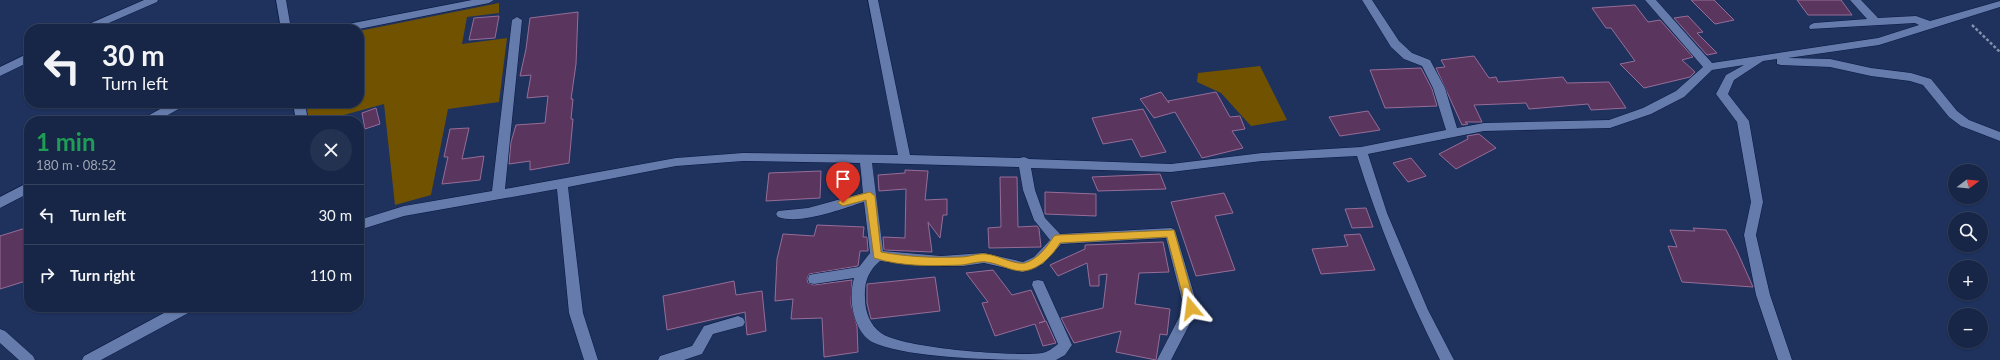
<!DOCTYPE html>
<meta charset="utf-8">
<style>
:root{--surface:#172646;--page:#243251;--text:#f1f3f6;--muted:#9ea5b3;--line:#36435f}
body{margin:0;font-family:Lato,sans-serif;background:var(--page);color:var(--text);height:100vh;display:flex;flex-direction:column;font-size:15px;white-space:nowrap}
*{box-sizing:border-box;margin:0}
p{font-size:13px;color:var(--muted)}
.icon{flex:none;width:22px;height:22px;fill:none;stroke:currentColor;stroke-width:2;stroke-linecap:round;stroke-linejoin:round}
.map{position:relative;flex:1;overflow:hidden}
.panel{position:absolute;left:24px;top:116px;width:340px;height:196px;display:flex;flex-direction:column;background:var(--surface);border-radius:16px;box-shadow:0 1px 3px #0004,0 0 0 1px var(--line)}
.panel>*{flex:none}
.guide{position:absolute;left:24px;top:24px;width:340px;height:84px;border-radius:16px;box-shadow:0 1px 3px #0004,0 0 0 1px var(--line);background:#172646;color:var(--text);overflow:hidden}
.needle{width:26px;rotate:74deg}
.buttons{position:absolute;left:1948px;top:164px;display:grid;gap:8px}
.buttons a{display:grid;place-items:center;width:40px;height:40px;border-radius:50%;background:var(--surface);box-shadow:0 1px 3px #0004,0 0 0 1px var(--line);font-size:20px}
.pin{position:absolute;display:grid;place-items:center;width:34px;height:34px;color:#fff;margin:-41px -17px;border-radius:50% 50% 50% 0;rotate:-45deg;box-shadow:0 0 4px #0007}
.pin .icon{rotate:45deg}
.me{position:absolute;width:44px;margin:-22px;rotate:344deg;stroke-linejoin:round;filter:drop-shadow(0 0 3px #0008)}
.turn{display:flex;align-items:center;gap:14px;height:84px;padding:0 12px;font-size:18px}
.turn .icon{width:52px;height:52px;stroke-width:2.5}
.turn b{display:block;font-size:28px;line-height:34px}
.round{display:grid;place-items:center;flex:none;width:42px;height:42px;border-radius:21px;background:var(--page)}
.head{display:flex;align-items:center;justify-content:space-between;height:68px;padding:0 12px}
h1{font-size:24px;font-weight:700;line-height:30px;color:#1e9e55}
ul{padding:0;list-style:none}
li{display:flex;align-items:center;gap:12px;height:60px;padding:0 12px;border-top:1px solid var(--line)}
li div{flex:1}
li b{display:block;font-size:15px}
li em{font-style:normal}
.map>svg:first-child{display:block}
</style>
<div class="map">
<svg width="2000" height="360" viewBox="0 0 2000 360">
<rect width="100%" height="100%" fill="#1f325d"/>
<g fill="#705200">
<polygon points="499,3 499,13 467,17 462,44 507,38 499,102 448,109 431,195 395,205 384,104 322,121 309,121 306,103 359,103 359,31"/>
<polygon points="1260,66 1287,120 1251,126 1221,93 1197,82 1198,73"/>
</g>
<g fill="#5a355d" stroke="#956d98">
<polygon points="1691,0 1714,0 1734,20 1715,24"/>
<polygon points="1797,0 1841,0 1852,15 1808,15"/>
<polygon points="1635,5 1648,22 1660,20 1693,57 1682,60 1695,72 1690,77 1644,88 1620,64 1635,61 1611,28 1606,28 1592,8"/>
<polygon points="578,12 576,64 571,99 573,99 571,119 573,119 569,163 530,170 530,161 509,164 511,142 516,125 545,123 548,96 527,98 531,75 520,76 526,49 530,18"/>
<polygon points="499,16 495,38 469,40 474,18"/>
<polygon points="1688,16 1703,32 1697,33 1717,53 1707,55 1674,18"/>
<polygon points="1474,56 1489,78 1496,77 1498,82 1563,77 1567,83 1609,82 1626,108 1591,110 1588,104 1529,109 1526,103 1474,105 1482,122 1465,122 1468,124 1462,125 1436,68 1445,67 1441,60"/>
<polygon points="1421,68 1432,89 1437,106 1385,108 1370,70"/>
<polygon points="1161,92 1169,103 1168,101 1216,92 1230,117 1240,116 1245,129 1232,131 1243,148 1202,158 1175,112 1154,118 1140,99"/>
<polygon points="376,108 380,124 365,129 362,113"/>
<polygon points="1143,109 1166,152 1141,157 1132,139 1103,144 1092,118"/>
<polygon points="1368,111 1380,130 1340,136 1329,117"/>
<polygon points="469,128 462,159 484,156 480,180 442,184 448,157 444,157 450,129"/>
<polygon points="1479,134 1496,148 1456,169 1439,154 1468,139 1467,136"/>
<polygon points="1411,158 1426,176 1408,182 1393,163"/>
<polygon points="905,170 928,171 925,200 947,199 947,215 943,215 940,238 928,222 932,252 884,250 883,237 905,238 906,189 879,191 878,175 905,173"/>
<polygon points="821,171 820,198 766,201 769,173"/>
<polygon points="1160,174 1166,189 1098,191 1092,177"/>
<polygon points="1000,177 1017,177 1018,227 1037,226 1039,229 1041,247 989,248 988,228 1001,227"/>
<polygon points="1045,192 1096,194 1096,216 1045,214"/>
<polygon points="1224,193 1233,213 1215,216 1235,270 1196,276 1171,202"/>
<polygon points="1366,208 1373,227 1352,228 1345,209"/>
<polygon points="817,225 864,227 863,237 867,237 868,251 860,251 858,266 809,274 807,279 808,283 814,285 852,280 851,304 857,326 858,352 824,357 822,318 791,319 793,299 775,301 777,259 783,234 814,236"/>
<polygon points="29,227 29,280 0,289 0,236"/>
<polygon points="1693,228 1726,230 1737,251 1753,287 1682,282 1668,246 1677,247 1670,230 1695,231"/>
<polygon points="1360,234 1375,270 1321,274 1312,249 1348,246 1344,235"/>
<polygon points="1163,242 1169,272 1139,273 1135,304 1170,309 1167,335 1160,334 1156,360 1116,352 1121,331 1074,343 1061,318 1103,308 1107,274 1099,275 1099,286 1090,286 1087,263 1058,276 1050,265 1085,249 1085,245"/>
<polygon points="993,270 1012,295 1031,290 1045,321 1039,323 1046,321 1056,343 1043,346 1035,324 995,336 982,303 988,302 966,273"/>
<polygon points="935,277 940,311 871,319 867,303 867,284"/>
<polygon points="734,281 736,295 762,291 766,331 747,335 745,312 667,330 663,296"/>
</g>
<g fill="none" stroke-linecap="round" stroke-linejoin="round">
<defs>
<g id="minor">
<polygon points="144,0 158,0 157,2 95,29 81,29 82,27"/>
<polygon points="276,0 286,0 291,29 281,29"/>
<polygon points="472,0 494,0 489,3 359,29 338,29 343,25"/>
<path d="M868,0H878L910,155L1020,158L1024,157L1029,159L1171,164L1262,153L1361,147L1446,130L1433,88L1422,66L1404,59L1391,47L1362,0H1372L1399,41L1412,53L1430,60L1445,88L1457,128L1484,123L1609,120L1643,108L1676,91L1703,67L1645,0H1656L1712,63L1878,38L1919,25L1915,23L1810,29L1809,27L1810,25L1814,23L1867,19L1850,0H1861L1878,18L1916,16L1930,21L2000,1V7L1879,45L1788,58L1830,59L1871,68L1911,73L1931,79L1957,111L1969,120L2000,132V141L1961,126L1949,117L1923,85L1910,81L1871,76L1830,67L1781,65L1777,64V59L1763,61L1734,80L1728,94L1749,121L1763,202L1756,235L1770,295L1792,360H1778L1756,295L1744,235L1751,202L1737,122L1716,94L1726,75L1744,65L1712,70L1684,97L1651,114L1610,128L1484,131L1368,154L1387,213L1428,310L1454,360H1440C1407,294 1379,226 1357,156L1262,161L1171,172L1031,168L1035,190L1045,218L1060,234L1171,228L1175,230L1198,308L1171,360H1157L1184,308L1166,238L1061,244L1043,264L1023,272L984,263L963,266H930L880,261C868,271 864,283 865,298C865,312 870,325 881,333C900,348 1016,357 1042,353C1048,352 1053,348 1058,344L1032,285L1033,281L1038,280L1043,281L1072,345L1065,355L1056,360C1009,360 911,360 872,342C853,330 848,299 854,278L814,284L809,283L808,279L809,275L814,274L859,267L870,253L864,202C841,209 801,225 778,217L776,214L778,211L808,208L863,193L860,163L743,161L676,166L568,187L583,313L598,360H584L569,313L557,189L404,216L359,230V220L404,206L492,191L512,20L517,17L522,20L505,189L676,158L743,153L898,155ZM872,163L1019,167L1023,190L1034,220L1050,240L1034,257L1023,262L984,253L941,256L883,251Z"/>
<polygon points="29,53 29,62 0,76 0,67"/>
<polygon points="171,103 186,103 184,106 157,121 142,121 144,118"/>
<polygon points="293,103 305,103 308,121 296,121"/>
<polygon points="29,182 29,193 0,208 0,197"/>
<polygon points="175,307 194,307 192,311 101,360 82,360 84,356"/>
<polygon points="738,316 743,318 745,322 743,326 713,334 702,354 684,360 658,360 660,356 692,346 704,326"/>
<polygon points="0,329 5,331 33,356 35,360 19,360 0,343"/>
</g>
</defs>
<use href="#minor" stroke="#081841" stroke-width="1"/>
<polyline stroke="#8391ae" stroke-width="2.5" stroke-dasharray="3 2" stroke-linecap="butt" points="1972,25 2000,52"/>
<use href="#minor" fill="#647bac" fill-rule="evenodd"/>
</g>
<path fill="#e2af34" stroke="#937222" d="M870,192L875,196L881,252C908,257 934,258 961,257C969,257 978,253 986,254C998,255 1014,265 1025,263C1038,259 1047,247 1054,236L1057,235L1174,230L1196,308L1191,312L1186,308L1167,237L1060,243C1053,255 1038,271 1022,271C1010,271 998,263 986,262C979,261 970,264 962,265C933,266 902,267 874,258L866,200L843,206L838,203L840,200Z"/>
</svg>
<div class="buttons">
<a><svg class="needle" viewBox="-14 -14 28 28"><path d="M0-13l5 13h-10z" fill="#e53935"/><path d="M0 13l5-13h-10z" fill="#9ea5b3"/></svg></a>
<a><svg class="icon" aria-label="search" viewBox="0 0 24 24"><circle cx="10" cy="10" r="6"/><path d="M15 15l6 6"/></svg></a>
<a>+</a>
<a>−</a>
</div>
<div class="pin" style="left:843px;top:203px;background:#d93025"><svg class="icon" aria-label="arrive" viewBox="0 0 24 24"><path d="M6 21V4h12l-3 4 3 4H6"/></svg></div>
<svg class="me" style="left:1191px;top:308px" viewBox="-20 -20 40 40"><path d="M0-17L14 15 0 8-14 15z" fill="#e2af34" stroke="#fff" stroke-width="4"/></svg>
<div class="guide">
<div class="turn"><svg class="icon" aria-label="left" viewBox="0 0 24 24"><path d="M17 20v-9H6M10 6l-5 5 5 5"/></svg><div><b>30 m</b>Turn left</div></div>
</div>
<section class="panel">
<div class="head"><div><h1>1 min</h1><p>180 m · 08:52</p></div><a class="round"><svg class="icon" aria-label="close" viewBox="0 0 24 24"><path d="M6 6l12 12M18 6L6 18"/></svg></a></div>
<ul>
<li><svg class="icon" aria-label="left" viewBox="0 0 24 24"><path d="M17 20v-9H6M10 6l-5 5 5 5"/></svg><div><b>Turn left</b></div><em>30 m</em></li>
<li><svg class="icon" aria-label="right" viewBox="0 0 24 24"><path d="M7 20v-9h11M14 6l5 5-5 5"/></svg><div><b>Turn right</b></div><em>110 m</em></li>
</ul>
</section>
</div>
